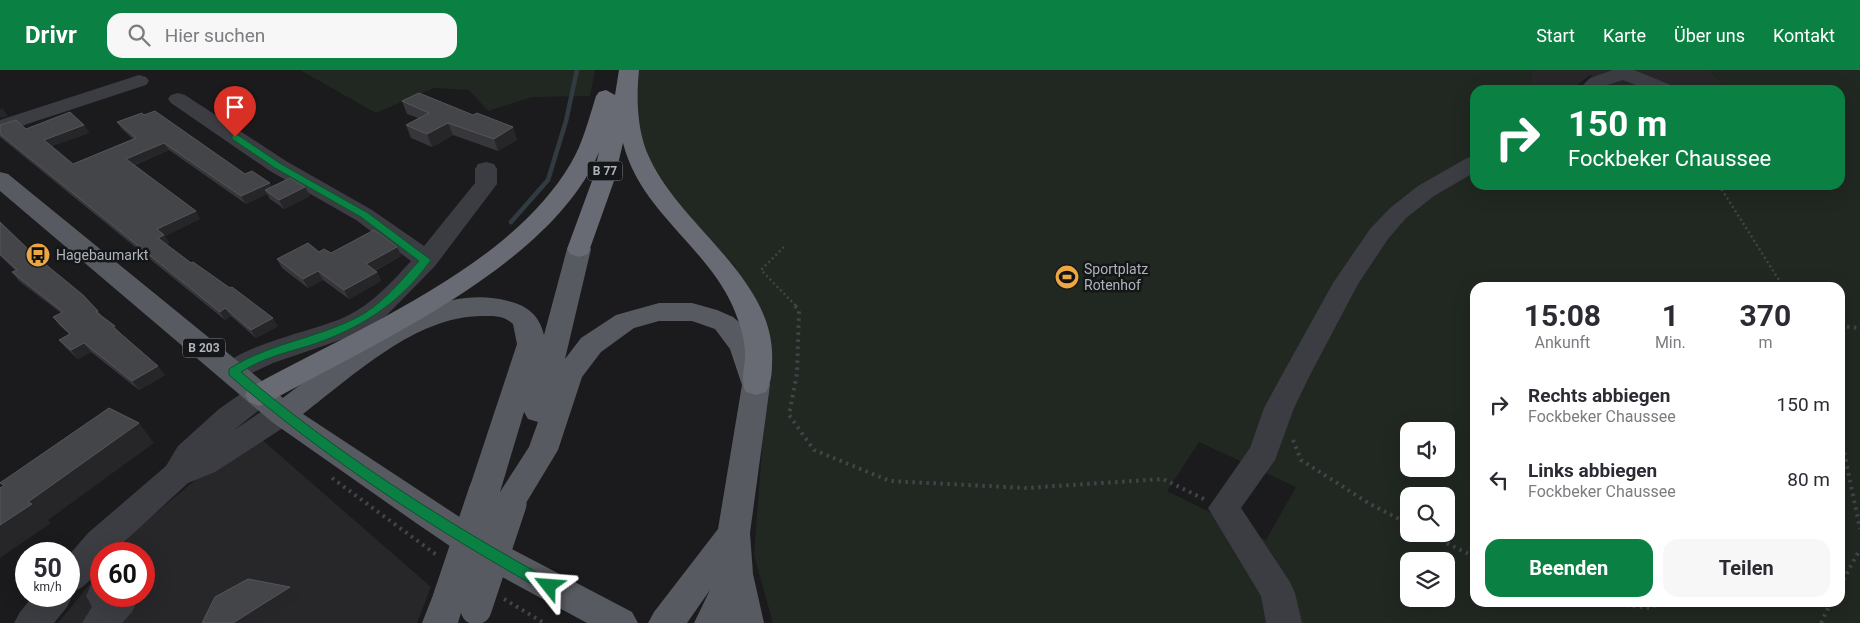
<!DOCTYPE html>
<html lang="de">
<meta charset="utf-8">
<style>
:root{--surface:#fff;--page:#f7f7f7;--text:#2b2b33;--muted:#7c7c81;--accent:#0b8043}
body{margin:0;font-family:Roboto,sans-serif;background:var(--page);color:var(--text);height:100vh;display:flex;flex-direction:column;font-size:19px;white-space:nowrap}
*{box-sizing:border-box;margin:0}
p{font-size:16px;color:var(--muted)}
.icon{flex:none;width:28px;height:28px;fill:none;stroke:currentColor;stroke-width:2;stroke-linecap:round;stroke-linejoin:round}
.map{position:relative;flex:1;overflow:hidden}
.sheet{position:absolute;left:1470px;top:212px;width:375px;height:325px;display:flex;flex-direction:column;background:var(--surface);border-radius:15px;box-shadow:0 5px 20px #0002}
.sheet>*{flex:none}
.banner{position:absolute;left:1470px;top:15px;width:375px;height:105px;border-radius:15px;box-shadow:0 5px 20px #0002;background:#0b8043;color:#fff;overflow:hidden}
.controls{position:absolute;left:1400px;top:352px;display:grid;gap:10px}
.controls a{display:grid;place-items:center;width:55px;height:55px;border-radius:10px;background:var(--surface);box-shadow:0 5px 20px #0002;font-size:25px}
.speed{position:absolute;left:15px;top:472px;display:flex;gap:10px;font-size:25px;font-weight:700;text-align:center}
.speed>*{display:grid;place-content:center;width:65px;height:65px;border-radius:50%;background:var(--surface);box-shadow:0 5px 20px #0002;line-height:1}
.speed small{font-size:12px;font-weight:400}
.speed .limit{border:8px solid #d22;background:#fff;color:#111}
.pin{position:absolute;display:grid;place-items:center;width:42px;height:42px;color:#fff;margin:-51px -21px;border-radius:50% 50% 50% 0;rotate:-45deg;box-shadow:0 0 5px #0007}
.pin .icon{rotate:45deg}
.me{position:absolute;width:55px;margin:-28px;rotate:298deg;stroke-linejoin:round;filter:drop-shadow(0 0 4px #0008)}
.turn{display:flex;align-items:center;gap:18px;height:105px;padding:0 15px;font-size:22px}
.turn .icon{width:65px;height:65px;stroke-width:2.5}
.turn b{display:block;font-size:35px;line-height:42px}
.eta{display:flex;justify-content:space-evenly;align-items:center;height:85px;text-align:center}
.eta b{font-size:30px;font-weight:700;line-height:35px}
.action{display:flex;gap:10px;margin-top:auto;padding:10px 15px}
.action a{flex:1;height:58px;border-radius:15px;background:var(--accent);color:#fff;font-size:20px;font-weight:700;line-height:58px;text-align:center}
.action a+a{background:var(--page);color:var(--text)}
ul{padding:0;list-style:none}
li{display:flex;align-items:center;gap:15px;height:75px;padding:0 15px}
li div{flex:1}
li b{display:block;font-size:19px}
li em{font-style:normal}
header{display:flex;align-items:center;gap:30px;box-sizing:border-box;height:70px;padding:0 25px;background:var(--accent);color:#fff}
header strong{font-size:24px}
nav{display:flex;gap:28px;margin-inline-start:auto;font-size:18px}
.search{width:350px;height:45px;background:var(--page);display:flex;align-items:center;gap:12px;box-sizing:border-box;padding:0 18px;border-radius:15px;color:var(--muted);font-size:19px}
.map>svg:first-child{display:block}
</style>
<header>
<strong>Drivr</strong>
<div class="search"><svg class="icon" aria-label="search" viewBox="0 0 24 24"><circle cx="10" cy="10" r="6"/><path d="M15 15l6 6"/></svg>Hier suchen</div>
<nav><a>Start</a><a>Karte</a><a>Über uns</a><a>Kontakt</a></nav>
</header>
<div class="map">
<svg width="1860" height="553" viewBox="0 0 1860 553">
<rect width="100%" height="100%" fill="#1b1b1d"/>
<g fill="#27272a">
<polygon points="1532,0 1711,0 1726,20 1609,20 1590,5 1571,20 1529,20"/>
<polygon points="253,362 431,517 417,553 58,553 101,500 101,526 144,526 144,484 115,484 133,462"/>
</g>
<g fill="#202821" fill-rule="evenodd">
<polygon points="300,0 595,0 590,26 532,27 488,41 469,20 434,18 376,43"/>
<path d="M638,0H1532L1529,20H1475V115H1840V20H1726L1711,0H1860V553H773L754,485L766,328L756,246L735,196L665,123L642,72L633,25ZM1475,218H1840V532H1475ZM1409,361H1446V399H1409ZM1199,372L1296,417L1266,470L1167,421ZM1409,426H1446V464H1409ZM1409,491H1446V529H1409Z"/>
</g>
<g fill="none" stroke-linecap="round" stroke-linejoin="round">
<polyline stroke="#313b41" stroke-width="4.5" points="511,152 548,110 566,51 577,0"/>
<g stroke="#424449" stroke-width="2.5" stroke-dasharray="2 3" stroke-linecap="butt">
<polyline points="1719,115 1784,218"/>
<polyline points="784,177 761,200 797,237"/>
</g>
<g stroke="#424449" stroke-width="4" stroke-dasharray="2.5 4.5" stroke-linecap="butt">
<polyline points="795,236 799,240 797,303 789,345 814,380 890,411 1026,418 1163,409 1204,429"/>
<polyline points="1840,256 1860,258"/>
<polyline points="1840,362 1860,459"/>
<polyline points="1293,370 1301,390 1370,434 1409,454"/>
<polyline points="332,408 438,486"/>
<polyline points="1428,464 1475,487"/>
<polyline points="1840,516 1860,479"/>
<polyline points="504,529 544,553"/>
<polyline points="1591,532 1653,538 1656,532"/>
<polyline points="1821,553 1831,532"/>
</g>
<g fill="#3c3d42" fill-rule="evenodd">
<polygon points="1613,0 1634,0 1673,16 1676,20 1648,20 1623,10 1604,16 1600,20 1578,20 1590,8"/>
<polygon points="139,5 146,7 149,11 146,15 0,63 0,50"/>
<path d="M178,23L185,25L286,91L372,140L424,176L475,113V99L478,94L486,92L494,94L497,99V114L435,196L386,246L352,266L273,293L233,312L223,309L219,302C234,275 317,261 347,246C373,233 392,212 411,191L356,150L270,101L171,33L168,29L171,25Z"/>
<polygon points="1475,86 1475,102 1434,126 1406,148 1388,169 1358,214 1310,305 1294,338 1275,390 1241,438 1290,512 1295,523 1302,553 1266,553 1261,526 1208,438 1250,378 1264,338 1282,305 1333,213 1370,159 1390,138 1418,116 1467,88"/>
<path d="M259,314L269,318L273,325L269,332L234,360C252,349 271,330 292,336L297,344L292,352L215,402L188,413L111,484H101C101,501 87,517 71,523L72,526L67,537L54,553H14L20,542L33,526H69V485L88,463L166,396L178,376L219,339L249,318Z"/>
<polygon points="101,512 101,526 135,526 137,531 132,542 122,553 82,553 92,537 86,526 91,515"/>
</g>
<g fill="#585a61" fill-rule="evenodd">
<path d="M0,102L8,104L283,328C341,285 429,210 508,231C528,236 539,245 544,265L567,179L570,174L579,171L588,174L591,179L565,289L581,268L616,245L659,233H692L717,240L733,247L745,257L758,279L770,315L750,463L753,504L764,553H694L710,520L687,553H648L654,542L718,459L742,315L730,279L715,259L692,251H659L634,258L601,282L582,307L558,380L523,438L512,442L501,438L496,429L484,435L473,431L468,422L517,274L513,254C504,246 496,246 485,246C418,244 354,305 303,344L493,469L632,542L638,553H587L469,489L416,453L272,352L0,121ZM524,342L528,349L538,352L529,377L500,422Z"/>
<polygon points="449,511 461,515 466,526 458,553 422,553 437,515"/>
</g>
<path fill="#686b73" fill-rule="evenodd" d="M619,0H639C636,29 637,63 650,89C682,158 777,210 772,293C772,304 771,313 766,322L756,325L746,322C739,310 746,296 745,281C744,266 739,251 733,237C707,177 640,141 623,73L614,111L588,184L579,187L570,184L567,179L592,111L599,82C552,196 372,274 269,332L259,336L249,332L245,325L249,318C353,260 509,199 571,93C583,73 589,48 596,26L599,22L606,20L615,25Z"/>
<g stroke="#585a61" stroke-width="31">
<polyline points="449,526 484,422"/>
<polyline points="476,539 511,434"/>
</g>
</g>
<g fill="#37373b">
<polygon points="402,31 473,45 513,57 517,70 498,81 453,65 432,77 411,68 406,55 418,48 407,44"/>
<polygon points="144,45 245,104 272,117 305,117 310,126 284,139 270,129 267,124 246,134 169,80 135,95 200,149 165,166 169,173 166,174 278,256 256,268 231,246 225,250 0,67 0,55 26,59 84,55 89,63 52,76 73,94 133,69 122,59 117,52"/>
<polygon points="0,152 33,184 98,241 103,247 115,256 121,265 165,305 139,320 91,282 78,289 66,278 59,270 69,264 60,256 53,247 61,243 19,211 12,202 16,201 0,186"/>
<polygon points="397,177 401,186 375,201 377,202 381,211 349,229 323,210 308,218 282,198 277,189 319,182 331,183"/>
</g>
<g fill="#262629">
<polygon points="2,38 8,46 0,48 0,39"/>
<polygon points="448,53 453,65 432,77 427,64"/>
<polygon points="84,55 89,63 49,77 44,70"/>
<polygon points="513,57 517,70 498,81 494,69"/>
<polygon points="164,73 169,80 131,96 126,89"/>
<polygon points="270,113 274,121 265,120 267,124 246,134 241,126"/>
<polygon points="305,117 310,126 284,139 279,130"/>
<polygon points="196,141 200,149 165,166 169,173 163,176 158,168 157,159"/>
<polygon points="397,177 401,186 370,203 366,194"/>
<polygon points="318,201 323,210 308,218 303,209"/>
<polygon points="377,202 381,211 349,229 344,220"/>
<polygon points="225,238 231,246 225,250 220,242"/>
<polygon points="273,248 278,256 256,268 251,260"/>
<polygon points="115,256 122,265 113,257"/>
<polygon points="84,273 91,282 78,289 71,280"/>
<polygon points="158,296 165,305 139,320 132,311"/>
<polygon points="139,353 154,373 48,450 51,453 0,488 0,455 28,432"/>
<polygon points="290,517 299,528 260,553 233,553"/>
</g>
<g fill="#444549" stroke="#54565b">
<polygon points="419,23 473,45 477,43 513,57 494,69 448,53 427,64 406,55 429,43 402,31"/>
<polygon points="155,41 245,104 252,101 270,113 241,126 164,73 126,89 196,141 157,159 164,165 158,168 191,193 193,192 230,218 232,217 273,248 251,260 225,238 220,242 0,64 0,55 16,50 26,59 70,42 84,55 44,70 73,94 136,68 117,52 142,43 144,45"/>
<polygon points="290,108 305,117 279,130 265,120"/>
<polygon points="0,152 33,184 83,225 98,241 96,242 115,256 113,257 158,296 132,311 84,273 71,280 59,270 70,264 53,247 63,242 12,202 17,200 0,184"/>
<polygon points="374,160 397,177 366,194 377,202 344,220 318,201 303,209 277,189 308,173 319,182 324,179 331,183"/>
<polygon points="109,338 139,353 28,432 32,434 0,455 0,418 4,415 0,413"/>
<polygon points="248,509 290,517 233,553 202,553 215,527"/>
</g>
<path fill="#0b8043" stroke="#07532c" d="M232,65H238L281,94L368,143L431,190C400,234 358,260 308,276C284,283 263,288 241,302C336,383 445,452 554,512L556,516L554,521L549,522L544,521C433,459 325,388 229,305V299C268,274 313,269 354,249C381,236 399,213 419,191L361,147L275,98L232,69Z"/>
<defs>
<symbol id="bus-disc" viewBox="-11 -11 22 22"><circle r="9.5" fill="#eca743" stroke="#151618"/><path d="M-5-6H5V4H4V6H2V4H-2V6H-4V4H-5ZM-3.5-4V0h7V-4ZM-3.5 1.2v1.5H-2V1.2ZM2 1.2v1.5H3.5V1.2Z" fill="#111"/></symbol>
<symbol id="stadium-disc" viewBox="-11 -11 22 22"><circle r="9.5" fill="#eca743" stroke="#151618"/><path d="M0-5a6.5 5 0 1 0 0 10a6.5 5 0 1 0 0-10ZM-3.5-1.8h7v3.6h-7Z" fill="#111"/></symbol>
</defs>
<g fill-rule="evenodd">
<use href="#bus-disc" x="24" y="171" width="28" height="28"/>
<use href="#stadium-disc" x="1053" y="193" width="28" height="28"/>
</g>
<g text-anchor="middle" stroke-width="5" stroke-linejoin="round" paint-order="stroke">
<g fill="#151618" stroke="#80848b" stroke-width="1">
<rect x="587.5" y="91.5" width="35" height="19" rx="4"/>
<rect x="183" y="268.5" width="42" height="19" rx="4"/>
</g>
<g font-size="12" font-weight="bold" fill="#aeb3bc">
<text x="605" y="105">B 77</text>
<text x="204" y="282">B 203</text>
</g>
<g font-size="14" fill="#aeb3bc" stroke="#151618" text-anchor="start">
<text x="56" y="190">Hagebaumarkt</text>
<text x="1084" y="204">Sportplatz<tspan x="1084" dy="16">Rotenhof</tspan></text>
</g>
</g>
</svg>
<div class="controls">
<a><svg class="icon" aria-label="sound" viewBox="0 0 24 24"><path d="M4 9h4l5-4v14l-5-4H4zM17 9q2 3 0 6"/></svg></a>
<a><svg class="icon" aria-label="search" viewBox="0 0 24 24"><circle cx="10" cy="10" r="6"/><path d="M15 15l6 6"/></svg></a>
<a><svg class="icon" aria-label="layers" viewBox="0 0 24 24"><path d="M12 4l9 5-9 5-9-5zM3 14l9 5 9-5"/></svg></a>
</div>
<div class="speed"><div>50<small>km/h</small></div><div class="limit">60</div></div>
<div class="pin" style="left:235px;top:67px;background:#d93025"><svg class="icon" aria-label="arrive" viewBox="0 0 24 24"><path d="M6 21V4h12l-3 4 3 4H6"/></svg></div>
<svg class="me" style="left:549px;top:516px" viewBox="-20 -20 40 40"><path d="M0-17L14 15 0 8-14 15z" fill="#0b8043" stroke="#fff" stroke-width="4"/></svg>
<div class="banner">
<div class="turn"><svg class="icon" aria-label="right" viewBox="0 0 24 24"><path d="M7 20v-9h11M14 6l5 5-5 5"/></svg><div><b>150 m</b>Fockbeker Chaussee</div></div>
</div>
<section class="sheet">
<div class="eta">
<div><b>15:08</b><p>Ankunft</p></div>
<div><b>1</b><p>Min.</p></div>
<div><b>370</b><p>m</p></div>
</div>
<ul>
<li><svg class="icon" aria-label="right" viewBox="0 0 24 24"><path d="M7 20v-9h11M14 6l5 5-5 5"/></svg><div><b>Rechts abbiegen</b><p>Fockbeker Chaussee</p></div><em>150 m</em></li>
<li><svg class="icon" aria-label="left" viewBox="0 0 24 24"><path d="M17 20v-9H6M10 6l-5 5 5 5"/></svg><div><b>Links abbiegen</b><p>Fockbeker Chaussee</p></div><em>80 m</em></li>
</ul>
<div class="action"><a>Beenden</a><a>Teilen</a></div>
</section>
</div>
